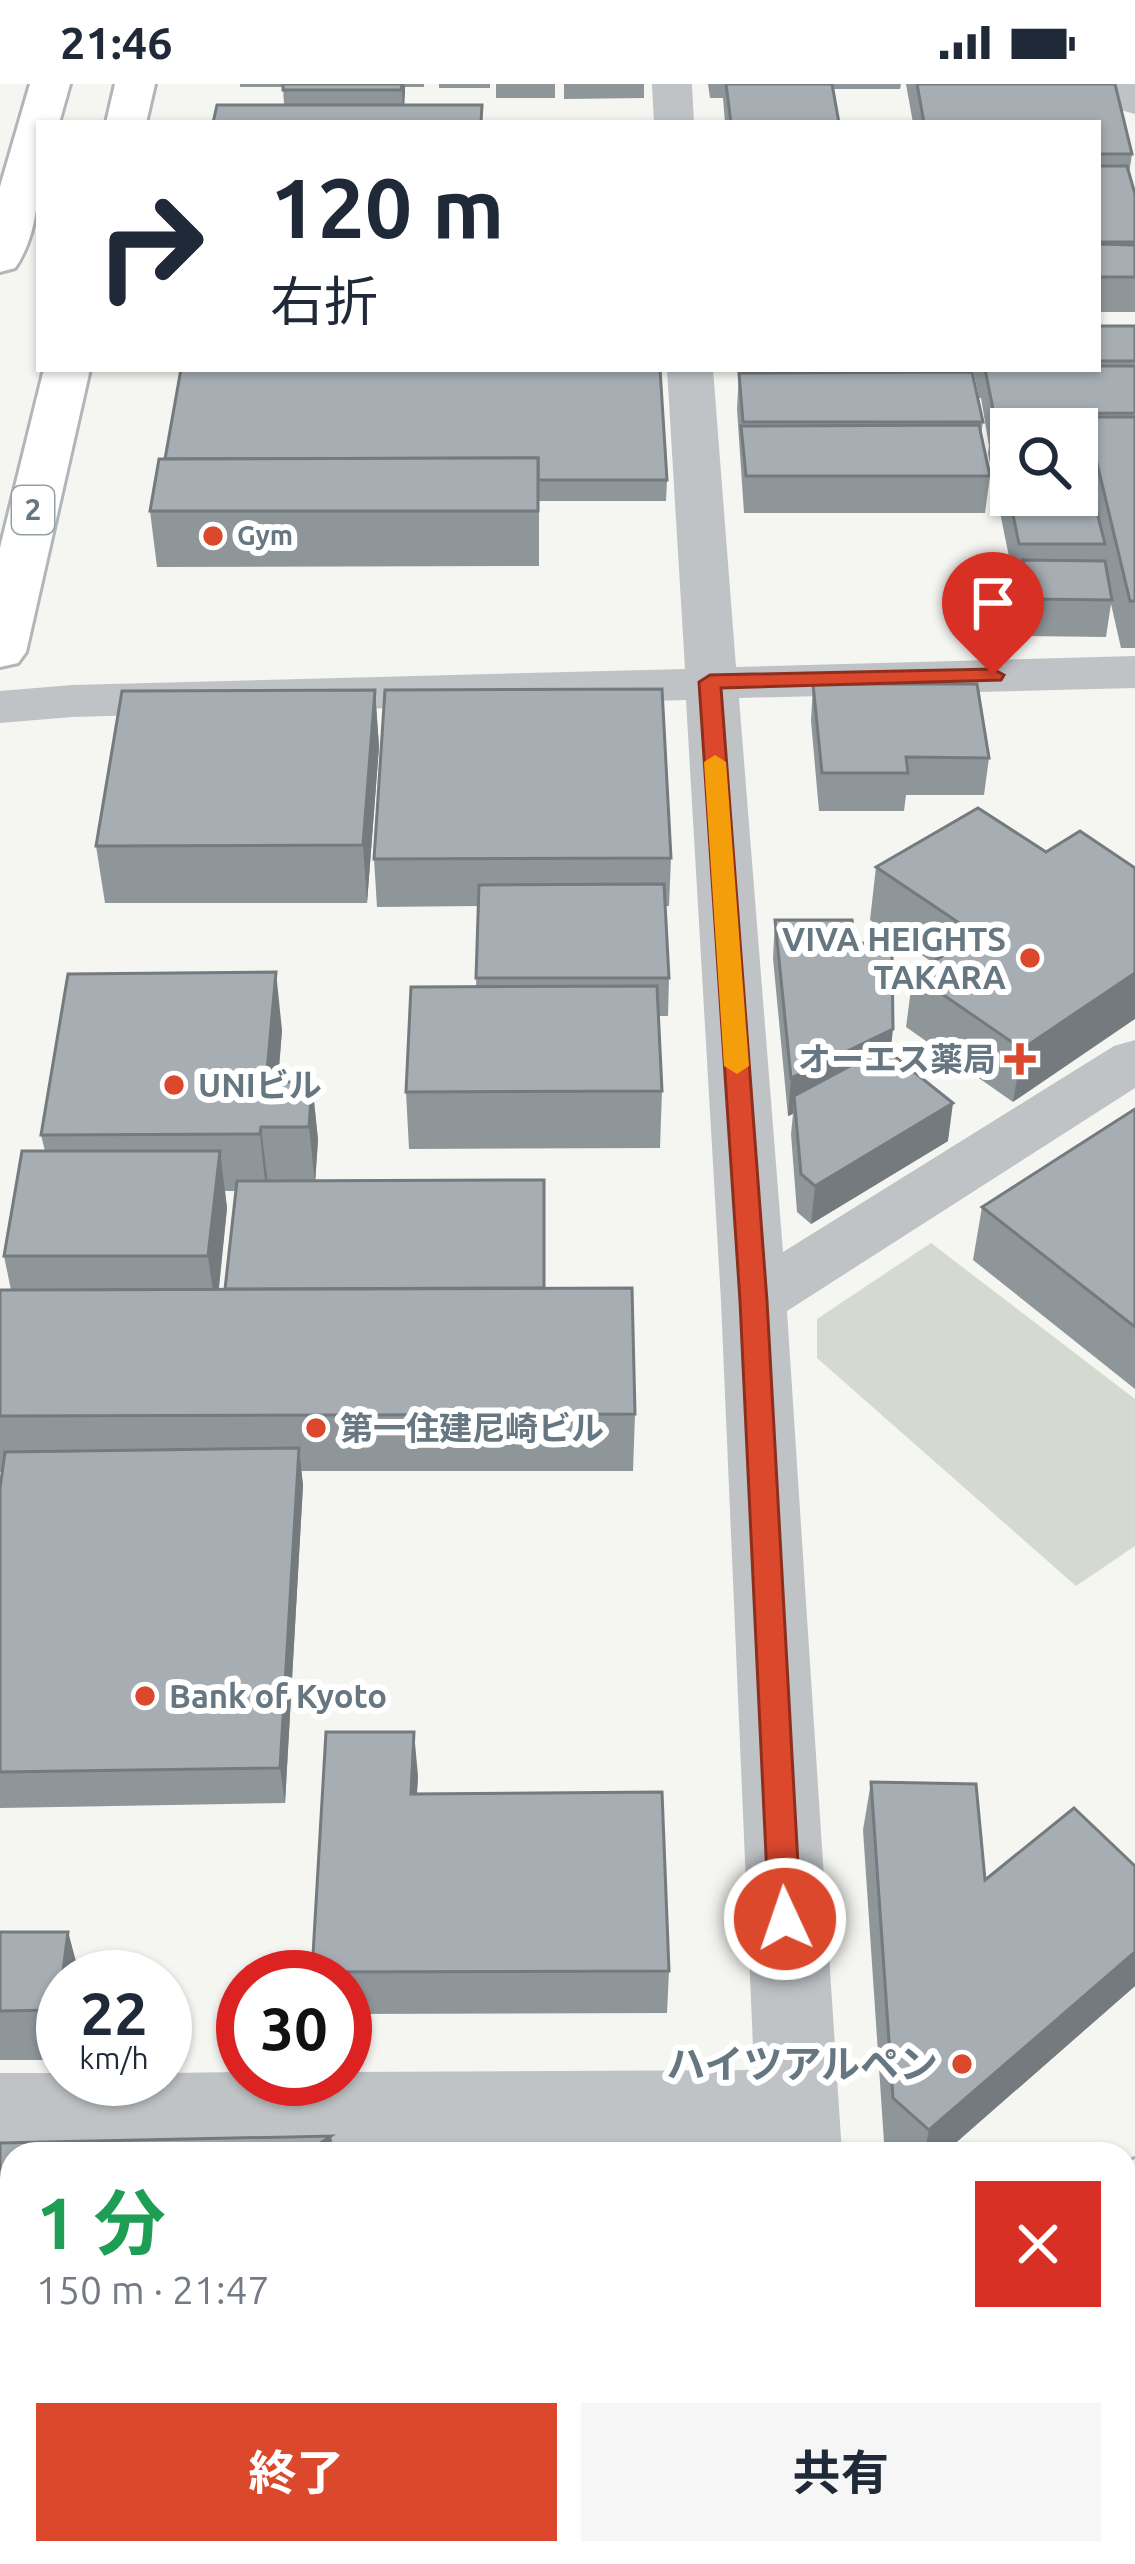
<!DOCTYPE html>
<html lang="ja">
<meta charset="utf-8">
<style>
:root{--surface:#fff;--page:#f6f6f7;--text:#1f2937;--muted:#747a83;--accent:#db482c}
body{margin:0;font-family:Ubuntu,"Noto Sans JP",sans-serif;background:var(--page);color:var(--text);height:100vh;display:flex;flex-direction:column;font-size:45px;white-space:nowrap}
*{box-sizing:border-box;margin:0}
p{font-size:39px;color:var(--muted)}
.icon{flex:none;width:66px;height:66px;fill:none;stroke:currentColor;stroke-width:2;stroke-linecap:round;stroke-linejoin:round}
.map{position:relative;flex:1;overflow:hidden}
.details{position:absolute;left:0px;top:2058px;width:1137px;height:423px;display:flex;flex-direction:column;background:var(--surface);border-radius:36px 36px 0 0;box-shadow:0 3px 9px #0004}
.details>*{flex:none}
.guide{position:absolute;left:36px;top:36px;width:1065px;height:252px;border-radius:0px;box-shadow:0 3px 9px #0004;background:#fff;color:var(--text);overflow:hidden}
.fabs{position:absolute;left:990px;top:324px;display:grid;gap:24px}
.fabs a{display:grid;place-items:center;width:108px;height:108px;border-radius:0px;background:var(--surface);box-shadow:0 3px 9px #0004;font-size:60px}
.speed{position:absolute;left:36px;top:1866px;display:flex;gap:24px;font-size:60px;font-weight:700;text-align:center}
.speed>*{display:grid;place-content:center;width:156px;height:156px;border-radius:50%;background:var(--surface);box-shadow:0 3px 9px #0004;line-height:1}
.speed small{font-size:30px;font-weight:400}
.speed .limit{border:18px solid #d22;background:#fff;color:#111}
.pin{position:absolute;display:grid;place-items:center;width:102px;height:102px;color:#fff;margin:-123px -51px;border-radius:50% 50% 50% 0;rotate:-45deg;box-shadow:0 0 12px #0007}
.pin .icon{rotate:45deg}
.me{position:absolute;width:132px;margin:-66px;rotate:357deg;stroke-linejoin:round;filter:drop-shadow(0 0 9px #0008)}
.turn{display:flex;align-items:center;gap:42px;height:252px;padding:0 36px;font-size:54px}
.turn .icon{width:156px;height:156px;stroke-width:2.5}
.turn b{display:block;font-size:84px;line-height:102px}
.round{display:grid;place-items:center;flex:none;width:126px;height:126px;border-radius:0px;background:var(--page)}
.head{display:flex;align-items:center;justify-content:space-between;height:204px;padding:0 36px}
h1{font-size:72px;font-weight:700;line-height:90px;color:#1e9e55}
.primary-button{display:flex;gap:24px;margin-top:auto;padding:24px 36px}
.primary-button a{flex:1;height:138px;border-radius:0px;background:var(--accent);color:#fff;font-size:48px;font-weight:700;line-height:138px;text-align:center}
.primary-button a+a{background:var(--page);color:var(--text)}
.status{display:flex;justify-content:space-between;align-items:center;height:84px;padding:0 60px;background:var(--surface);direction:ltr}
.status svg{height:33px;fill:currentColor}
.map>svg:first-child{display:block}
</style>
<div class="status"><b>21:46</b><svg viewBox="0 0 49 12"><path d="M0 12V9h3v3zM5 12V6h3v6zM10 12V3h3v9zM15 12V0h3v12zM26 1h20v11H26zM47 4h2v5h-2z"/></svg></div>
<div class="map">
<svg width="1135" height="2480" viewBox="0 0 1135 2480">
<rect width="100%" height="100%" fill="#f5f5f2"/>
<polygon fill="#d5dad1" points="931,1159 1135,1315 1135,1462 1076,1502 817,1274 817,1235"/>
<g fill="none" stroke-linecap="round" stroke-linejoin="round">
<defs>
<g id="major">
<polygon points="1135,2075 1135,2161 1125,2165 1125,2079"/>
<polygon points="683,2469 783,2469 779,2480 679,2480"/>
</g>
<g id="highway">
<path d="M30,0H70L59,39H39C39,86 43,144 15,184L0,188V103Z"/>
<polygon points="115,0 155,0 146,39 106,39"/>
<polygon points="44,285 90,285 26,568 18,579 0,583 0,464"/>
</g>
</defs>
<use href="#major" stroke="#b0b5b9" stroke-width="6"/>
<use href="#highway" stroke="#b2b6b9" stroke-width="6"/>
<g fill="#bfc3c6" fill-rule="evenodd">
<polygon points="652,0 692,0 694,39 654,39"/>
<polygon points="1109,0 1135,0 1135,30 1121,26"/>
<polygon points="667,285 713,285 736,583 1135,572 1135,604 739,614 783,1168 1114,962 1135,956 1135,1004 787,1227 842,2070 758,2070 758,2064 0,2067 0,1989 63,1989 63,1995 165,1995 165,1989 243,1988 243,1995 345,1995 345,1988 754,1986 721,1217 686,616 72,633 0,639 0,607 72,601 685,585"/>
<polygon points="743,2469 835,2469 837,2480 745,2480"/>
</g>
<use href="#major" fill="#fff" fill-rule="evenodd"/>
<use href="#highway" fill="#fff" fill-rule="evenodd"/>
</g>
<g fill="#8f969a" fill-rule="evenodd">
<polygon points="240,0 424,0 424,3 405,3 404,21 284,21 283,3 240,3"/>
<rect x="439" y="0" width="51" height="4"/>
<rect x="496" y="0" width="59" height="14"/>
<polygon points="564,0 644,0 644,14 564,15"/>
<polygon points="708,0 901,0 900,5 833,5 839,39 725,39 723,14 710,14"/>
<polygon points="906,0 1115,0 1132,70 1129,90 1135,110 1135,228 1098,228 1098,39 913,39"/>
<path d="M1098,242H1135V564H1121L1111,520L1106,553L1025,552L1018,513L1020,497H1014L988,370L989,362L981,314H979L973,285H1098ZM1011,345H1077V411Z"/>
<polygon points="744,285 969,285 983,338 981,350 990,392 985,429 744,429 737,325 739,289 745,289"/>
<polygon points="165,375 667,396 666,417 539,417 539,482 157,483 150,427"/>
<polygon points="813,600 989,674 984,711 906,711 904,727 819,727 811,637"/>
<polygon points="375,606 379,663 367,819 105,819 96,762"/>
<polygon points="1046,768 1135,784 1013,1018 906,943 913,890 932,878 870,836 876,783"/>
<polygon points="671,774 669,822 665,822 669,894 668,932 659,932 662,1007 660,1064 409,1065 406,1008 476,903 478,822 377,823 374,775"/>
<polygon points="775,836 855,857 891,969 948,1057 811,1140 797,1128 791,1050 793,1030 788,1032 773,874"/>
<path d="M282,946L278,998H312L318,1056L315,1097L544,1204L635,1330L633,1387H301L303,1401L285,1719L0,1724V1404L2,1388H0V1206H11L4,1172L45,1067L41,1051ZM225,1107H236L225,1205H219L227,1124Z"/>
<polygon points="1135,1025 1135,1305 973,1176 982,1123"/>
<polygon points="418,1692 417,1709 669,1887 667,1929 345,1930 345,1893 313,1893 312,1888"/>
<polygon points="871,1698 985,1796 1135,1902 943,2070 897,2070 884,2058 863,1746"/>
<polygon points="0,1848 68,1848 80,1893 63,1893 63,1976 0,1976"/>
<polygon points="0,2059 12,2070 12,2469 450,2469 438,2480 0,2480"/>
</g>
<g fill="#747a7d">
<polygon points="402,0 405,0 405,8 403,39"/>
<polygon points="375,606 379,663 367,819 363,761"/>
<polygon points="276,888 282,946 274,1043 266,998"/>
<polygon points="1135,889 1135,935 1013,1018 1022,965"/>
<polygon points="893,945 889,983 794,1012 793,1030 788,1032 791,994"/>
<polygon points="312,998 318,1056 315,1100 309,1043"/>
<polygon points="953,1019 948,1057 811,1140 815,1102"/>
<polygon points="261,1043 268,1100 266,1107 260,1050"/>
<polygon points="220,1067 227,1124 216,1229 208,1172"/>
<polygon points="299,1364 303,1401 285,1719 280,1684"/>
<polygon points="414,1648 418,1692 414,1754 411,1710"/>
<polygon points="68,1848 80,1893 63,1893 63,1945 58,1926"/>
<polygon points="1135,1868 1135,1902 943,2070 924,2070 929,2046"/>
<polygon points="331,2052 334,2070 304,2070"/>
<polygon points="408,2469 450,2469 438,2480 396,2480"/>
</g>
<g fill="#a6aeb3" stroke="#747a7d" stroke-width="3">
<polygon points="283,0 402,0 401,6 283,6"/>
<polygon points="726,0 832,0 839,39 731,39"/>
<polygon points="917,0 1115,0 1132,70 1098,70 1098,39 924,39"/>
<polygon points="217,21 482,21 481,39 213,39"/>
<polygon points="1098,82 1127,82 1135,110 1135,158 1098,158"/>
<polygon points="1098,160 1135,161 1135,193 1098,193"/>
<rect x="1098" y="242" width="37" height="35"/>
<polygon points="1098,282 1135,282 1135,329 994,330 985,285 1098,285"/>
<polygon points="181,285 660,285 667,396 538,396 538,374 165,375"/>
<polygon points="972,288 983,338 743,338 739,289"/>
<polygon points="993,333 1073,333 1076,345 1011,345 1011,411 1077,411 1077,349 1105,460 1019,460"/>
<polygon points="1086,333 1135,333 1135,517 1130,517"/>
<polygon points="979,341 990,392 746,392 741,342"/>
<polygon points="538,374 538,427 150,427 159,375"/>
<polygon points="1023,476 1105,477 1112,516 1030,515"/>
<polygon points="813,600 977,600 989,674 906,673 908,689 822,689"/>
<polygon points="662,605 671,774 374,775 385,606"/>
<polygon points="375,606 363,761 96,762 122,607"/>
<polygon points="978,724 1046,768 1080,747 1135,784 1135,889 1022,965 913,890 977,851 876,783"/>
<polygon points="664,800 669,894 476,894 479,801"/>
<polygon points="775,836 852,836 855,857 892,867 893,945 791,994"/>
<polygon points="276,888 266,998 312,998 309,1043 261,1043 260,1050 41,1051 68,890"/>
<polygon points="657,902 662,1007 406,1008 411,903"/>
<polygon points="884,964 953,1019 815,1102 801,1090 794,1012"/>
<polygon points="1135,1025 1135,1243 982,1123"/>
<polygon points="22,1067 220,1067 208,1172 4,1172"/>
<polygon points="544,1096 544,1204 225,1205 237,1097"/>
<polygon points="632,1204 635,1330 0,1332 0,1206"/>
<polygon points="299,1364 280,1684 0,1688 0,1404 5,1368"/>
<polygon points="326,1648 414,1648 411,1710 662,1708 669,1887 312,1888"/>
<polygon points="871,1698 976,1700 985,1796 1074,1724 1135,1782 1135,1868 929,2046 893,2014"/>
<polygon points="0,1848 68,1848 58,1926 0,1927"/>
<polygon points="331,2052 304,2070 12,2070 12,2460 0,2461 0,2059"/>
<polygon points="137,2469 408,2469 396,2480 147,2480"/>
</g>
<polygon fill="#db482c" stroke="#8e2f1d" stroke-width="3" points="993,585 1004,591 1001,596 721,604 767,1217 801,1835 797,1845 785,1850 774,1845 769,1835 740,1217 699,598 710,591"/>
<polygon fill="#f59e0b" points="715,671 726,678 749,982 737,990 724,982 704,678"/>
<g fill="#db482c" stroke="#fff" stroke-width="4.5">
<circle cx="213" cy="452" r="12"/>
<circle cx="1030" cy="874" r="12"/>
<path d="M1014 957h12v12h12v12h-12v12h-12v-12h-12v-12h12z"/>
<circle cx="174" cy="1001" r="12"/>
<circle cx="316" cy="1344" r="12"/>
<circle cx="145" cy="1612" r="12"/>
<circle cx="962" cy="1980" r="12"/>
</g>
<g text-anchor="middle" stroke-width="12" stroke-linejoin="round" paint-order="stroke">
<g font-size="27" font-weight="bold" fill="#667782" stroke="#fff" text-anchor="start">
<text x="237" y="461">Gym</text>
</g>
<rect fill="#fff" stroke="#94a0a8" stroke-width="3" x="12" y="402" width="42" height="48" rx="9"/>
<g font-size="30" font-weight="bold" fill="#667782">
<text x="33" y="436">2</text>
</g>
<g font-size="33" font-weight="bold" fill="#667782" stroke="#fff" text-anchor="start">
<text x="1006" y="867" text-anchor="end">VIVA HEIGHTS<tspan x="1006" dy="38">TAKARA</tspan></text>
<text x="996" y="987" text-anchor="end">オーエス薬局</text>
<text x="198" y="1013">UNIビル</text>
<text x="340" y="1356">第一住建尼崎ビル</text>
<text x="169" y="1624">Bank of Kyoto</text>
</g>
<g font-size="39" font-weight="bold" fill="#667782" stroke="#fff" text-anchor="end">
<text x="938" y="1994">ハイツアルペン</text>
</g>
</g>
</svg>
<div class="fabs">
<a><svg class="icon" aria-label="search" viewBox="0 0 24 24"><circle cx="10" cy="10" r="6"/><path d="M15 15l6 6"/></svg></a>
</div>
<div class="speed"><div>22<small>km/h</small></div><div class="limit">30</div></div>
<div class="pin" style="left:993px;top:591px;background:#d93025"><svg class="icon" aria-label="arrive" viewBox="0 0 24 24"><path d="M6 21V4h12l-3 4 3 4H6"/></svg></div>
<svg class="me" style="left:785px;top:1835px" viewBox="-20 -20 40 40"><circle r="17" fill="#db482c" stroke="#fff" stroke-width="3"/><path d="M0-11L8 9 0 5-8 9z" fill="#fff"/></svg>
<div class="guide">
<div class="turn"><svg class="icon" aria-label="right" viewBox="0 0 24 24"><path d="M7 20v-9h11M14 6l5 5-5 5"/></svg><div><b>120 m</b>右折</div></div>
</div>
<section class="details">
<div class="head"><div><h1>1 分</h1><p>150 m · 21:47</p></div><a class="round" style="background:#d93025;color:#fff"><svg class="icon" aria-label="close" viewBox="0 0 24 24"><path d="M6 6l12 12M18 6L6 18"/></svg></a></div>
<div class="primary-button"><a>終了</a><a>共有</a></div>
</section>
</div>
